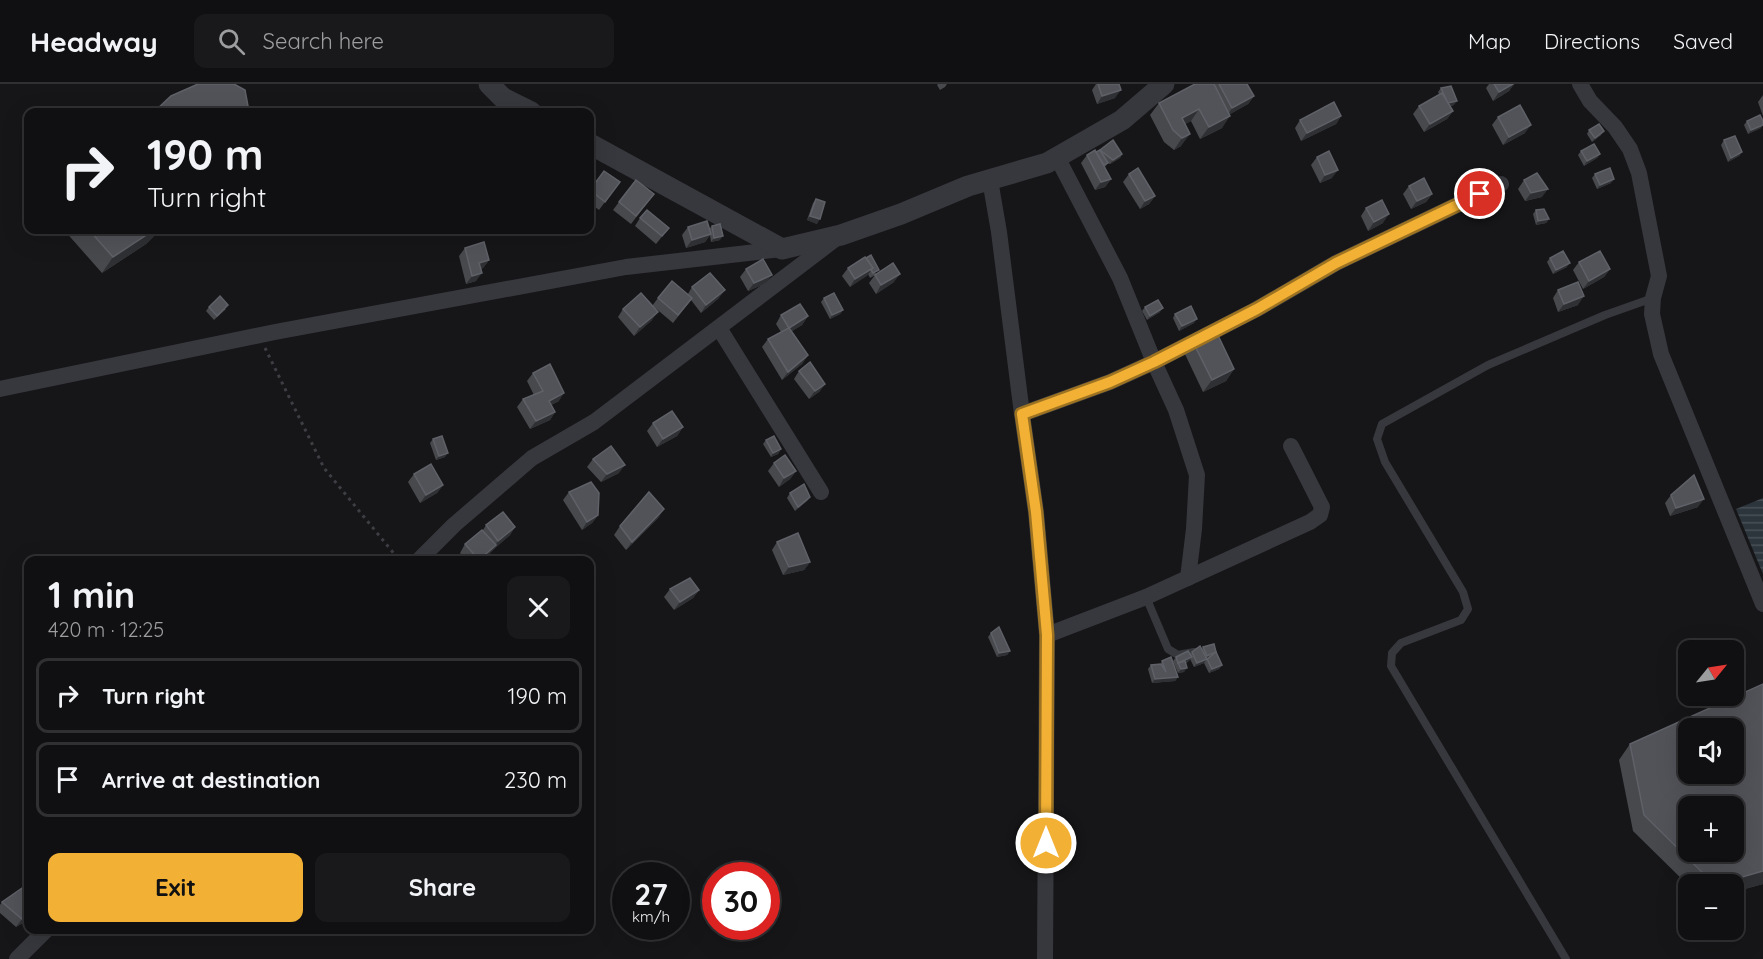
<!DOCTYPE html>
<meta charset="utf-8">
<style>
:root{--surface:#101012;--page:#19191b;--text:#f1f3f6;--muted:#9c9d9f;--line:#303032;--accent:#f2b134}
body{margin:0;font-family:Quicksand,sans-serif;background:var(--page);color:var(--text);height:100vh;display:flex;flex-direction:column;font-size:22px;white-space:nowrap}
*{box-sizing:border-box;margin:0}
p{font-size:20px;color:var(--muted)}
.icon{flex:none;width:33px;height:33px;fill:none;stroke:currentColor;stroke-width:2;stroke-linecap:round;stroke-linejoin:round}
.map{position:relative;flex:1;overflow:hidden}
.panel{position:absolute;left:24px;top:472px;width:570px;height:378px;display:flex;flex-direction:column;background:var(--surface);border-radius:12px;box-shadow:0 6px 24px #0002,0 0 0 2px var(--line)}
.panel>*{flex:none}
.hud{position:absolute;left:24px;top:24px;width:570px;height:126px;border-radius:12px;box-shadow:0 6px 24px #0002,0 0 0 2px var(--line);background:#101012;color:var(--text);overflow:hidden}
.needle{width:39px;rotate:60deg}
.controls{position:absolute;left:1678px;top:556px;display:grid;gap:12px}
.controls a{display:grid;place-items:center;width:66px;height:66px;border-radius:12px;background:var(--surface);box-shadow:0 6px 24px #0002,0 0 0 2px var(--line);font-size:30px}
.speed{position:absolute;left:612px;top:778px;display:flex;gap:12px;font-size:30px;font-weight:700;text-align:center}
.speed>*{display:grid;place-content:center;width:78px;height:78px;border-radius:50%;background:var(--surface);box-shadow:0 6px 24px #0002,0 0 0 2px var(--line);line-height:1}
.speed small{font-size:15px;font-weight:400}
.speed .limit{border:9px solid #d22;background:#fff;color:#111}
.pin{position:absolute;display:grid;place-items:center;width:51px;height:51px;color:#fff;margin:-26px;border:3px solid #fff;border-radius:50%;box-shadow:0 2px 6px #0007}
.me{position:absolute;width:66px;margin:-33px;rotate:0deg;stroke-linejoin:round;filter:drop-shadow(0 0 4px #0008)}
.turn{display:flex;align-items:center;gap:21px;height:126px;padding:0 24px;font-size:27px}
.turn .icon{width:78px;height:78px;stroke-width:2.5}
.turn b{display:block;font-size:42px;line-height:51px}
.round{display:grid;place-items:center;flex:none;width:63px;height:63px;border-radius:12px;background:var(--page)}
.headline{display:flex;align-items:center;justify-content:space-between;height:102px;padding:0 24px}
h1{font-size:36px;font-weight:700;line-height:45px}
.action{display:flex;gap:12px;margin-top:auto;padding:12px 24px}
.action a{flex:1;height:69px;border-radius:12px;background:var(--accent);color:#111;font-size:24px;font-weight:700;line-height:69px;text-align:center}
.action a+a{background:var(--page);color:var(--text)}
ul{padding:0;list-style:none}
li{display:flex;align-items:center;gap:18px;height:75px;margin:0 12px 9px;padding:0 12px;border:3px solid var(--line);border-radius:12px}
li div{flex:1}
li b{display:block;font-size:22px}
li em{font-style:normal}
header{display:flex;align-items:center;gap:36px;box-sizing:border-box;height:84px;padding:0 30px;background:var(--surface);border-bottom:2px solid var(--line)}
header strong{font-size:28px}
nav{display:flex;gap:33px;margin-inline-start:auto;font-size:21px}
.search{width:420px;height:54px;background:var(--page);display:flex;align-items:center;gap:15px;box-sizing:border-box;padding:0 21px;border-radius:12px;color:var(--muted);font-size:22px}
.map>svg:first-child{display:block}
</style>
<header>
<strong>Headway</strong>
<div class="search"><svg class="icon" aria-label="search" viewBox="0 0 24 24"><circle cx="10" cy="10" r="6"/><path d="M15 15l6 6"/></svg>Search here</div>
<nav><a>Map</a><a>Directions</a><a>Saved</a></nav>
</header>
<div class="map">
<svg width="1763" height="875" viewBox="0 0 1763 875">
<defs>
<pattern id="water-rules" width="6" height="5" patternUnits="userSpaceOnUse" patternTransform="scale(1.5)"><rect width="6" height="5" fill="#2c353c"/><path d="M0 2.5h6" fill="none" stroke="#485056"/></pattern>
</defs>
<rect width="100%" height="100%" fill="#161618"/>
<polygon fill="url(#water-rules)" points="1763,414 1763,490 1736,425"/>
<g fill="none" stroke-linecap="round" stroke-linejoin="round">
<polyline stroke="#3d3f44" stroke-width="3" stroke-dasharray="3 4.5" stroke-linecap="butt" points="265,264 324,384 400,477"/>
<g stroke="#37383d" stroke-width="8">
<polyline points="1146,513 1168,565 1178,571 1194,568"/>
<polyline points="1566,875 1391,582 1392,569 1401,559 1461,536 1468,525 1463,508 1385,378 1377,355 1382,340 1488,281 1605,231 1653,214"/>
</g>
<g stroke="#37383d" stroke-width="16">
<polyline points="1580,0 1590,17 1615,43 1630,65 1639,89 1659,192 1653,214 1652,230 1661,270 1763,520"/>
<polyline points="1057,73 1120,194 1154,278 1176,326 1197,391 1194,445 1188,494"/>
<polyline points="990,96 999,148 1022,330 1036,428 1047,551 1045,875"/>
<polyline points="719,244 821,408"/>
<polyline points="0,305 275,248 626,183 782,165"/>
<polyline points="1022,330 1110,298 1154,278 1257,225 1336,179 1501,100"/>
<polyline points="418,477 454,441 532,374 594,338 838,153"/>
<polyline points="1047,551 1146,513 1310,438 1320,431 1322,423 1291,362"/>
<polyline points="17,875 46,846"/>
</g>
<g stroke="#37383d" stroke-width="21">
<polyline points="489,0 503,14 531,28"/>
<polyline points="590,60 782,165 841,151 901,130 968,102 1047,79 1122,36 1164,0"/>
</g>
</g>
<g fill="#47494d">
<polygon points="938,0 947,0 945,3 940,6 937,1"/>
<polygon points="1096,0 1119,0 1115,14 1097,20 1092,6"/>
<polygon points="1195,0 1247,0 1254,12 1248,20 1230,30 1222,44 1200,55 1191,37 1185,40 1181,62 1174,66 1164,58 1150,31 1159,19"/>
<polygon points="1489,0 1514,0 1509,7 1493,17 1486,4"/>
<polygon points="1441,4 1454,21 1450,22 1453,27 1447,35 1424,48 1413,30 1419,22 1439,10 1438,8"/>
<polygon points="1763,11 1763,32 1758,18"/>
<polygon points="1341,32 1336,40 1301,57 1295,44 1300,36"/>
<polygon points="1498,33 1525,49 1503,61 1492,41"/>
<polygon points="1747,37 1761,44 1748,50 1744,41"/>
<polygon points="1589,46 1601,51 1592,58 1587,50"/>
<polygon points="1724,56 1742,68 1739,72 1728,78 1721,61"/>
<polygon points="1100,66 1122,70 1120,74 1110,80 1108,79 1105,83 1111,95 1105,103 1095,106 1081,79 1087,71"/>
<polygon points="1581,67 1600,70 1597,74 1584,82 1578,71"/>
<polygon points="1317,73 1332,94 1320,99 1311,81"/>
<polygon points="604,87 620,98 599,126 590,119 590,107"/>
<polygon points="1129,90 1155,112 1149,120 1140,125 1123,98"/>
<polygon points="1595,90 1611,99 1597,105 1592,94"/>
<polygon points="1524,96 1542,113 1525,117 1518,105"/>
<polygon points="1409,102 1432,110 1426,118 1411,125 1403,110"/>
<polygon points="654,110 631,140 613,126 619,118"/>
<polygon points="816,115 817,140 807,136 813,119"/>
<polygon points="1366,124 1383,139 1368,147 1361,132"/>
<polygon points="1536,126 1549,135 1546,139 1536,141 1533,130"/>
<polygon points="640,134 669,144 656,160 635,142"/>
<polygon points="712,142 720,156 711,158 710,151 705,158 686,164 682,151 688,143 709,145"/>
<polygon points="64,146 160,146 146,160 102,189"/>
<polygon points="465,164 489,176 483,184 481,185 476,197 466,200 459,172"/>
<polygon points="865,173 876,190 894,198 876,210 869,199 875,191 870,194 868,190 850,203 842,192 848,184"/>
<polygon points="1550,174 1567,183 1553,190 1547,178"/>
<polygon points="1579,178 1610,185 1604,193 1583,205 1573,186"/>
<polygon points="746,185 766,199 748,207 740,193"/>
<polygon points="692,203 719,214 701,229 691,216 673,239 653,222 652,236 634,252 618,233 623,225 652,222 658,214 688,210"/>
<polygon points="1558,206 1578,221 1558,228 1553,214"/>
<polygon points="824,214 843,226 840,230 830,235 821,218"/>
<polygon points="209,223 226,225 214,236 206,227"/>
<polygon points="1145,223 1160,228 1147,236 1142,227"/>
<polygon points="1175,230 1194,239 1179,247 1173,234"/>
<polygon points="781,231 808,232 802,241 792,247 808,271 802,280 782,296 762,263 768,255 781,248 776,240"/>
<polygon points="1191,254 1234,285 1226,297 1203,308 1183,266"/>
<polygon points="799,287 825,300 819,308 809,315 794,295"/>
<polygon points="533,289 559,317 551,321 555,328 550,336 530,345 517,323 523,315 534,311 527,297"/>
<polygon points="653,339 683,343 677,352 657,363 647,347"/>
<polygon points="433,355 445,373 436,376 430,359"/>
<polygon points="766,356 781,365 778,370 771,373 763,360"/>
<polygon points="593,375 619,389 601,398 587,383"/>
<polygon points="774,379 796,387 790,395 779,403 768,387"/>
<polygon points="414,390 443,401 437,409 420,419 408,398"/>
<polygon points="569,408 598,431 592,439 582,446 563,416"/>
<polygon points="790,409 810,413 807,417 795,427 787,414"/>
<polygon points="1671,411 1698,423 1670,432 1665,419"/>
<polygon points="659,433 626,466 614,451 620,442"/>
<polygon points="486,441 515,443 510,451 494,465 482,477 467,477 460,469 465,460 483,446"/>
<polygon points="777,458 810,478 804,486 783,491 772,466"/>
<polygon points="670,505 699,506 693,514 674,526 664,513"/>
<polygon points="991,549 1010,567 1007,571 997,573 988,553"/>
<polygon points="1203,563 1216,568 1222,581 1219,585 1209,589 1204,579 1194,583 1190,575 1189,577 1186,579 1184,588 1178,589 1173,577 1176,573 1190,570 1192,568 1202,565"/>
<polygon points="1162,577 1178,593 1175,597 1152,599 1148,585 1151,581 1161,580"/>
<polygon points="1763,600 1763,800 1734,808 1734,801 1689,801 1689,802 1633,747 1619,676 1630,660"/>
<polygon points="2,818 28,836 16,843 0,829 0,821"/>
</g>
<g fill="#2f3033">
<polygon points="1514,0 1509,7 1493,17 1499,8"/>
<polygon points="1121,6 1115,14 1097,20 1102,12"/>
<polygon points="1254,12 1248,20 1227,32 1232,24"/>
<polygon points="1457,17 1454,21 1444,23 1447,19"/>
<polygon points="1199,25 1191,37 1173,46 1182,34"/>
<polygon points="1453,27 1447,35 1424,48 1430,40"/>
<polygon points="1230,32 1222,44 1200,55 1209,43"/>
<polygon points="1341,32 1336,40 1301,57 1307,49"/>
<polygon points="1531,41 1525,49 1503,61 1509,53"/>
<polygon points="1763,41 1761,44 1748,50 1751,46"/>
<polygon points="1604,47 1601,51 1592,58 1595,54"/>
<polygon points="1190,50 1181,62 1174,66 1182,54"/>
<polygon points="1742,68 1739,72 1728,78 1731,74"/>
<polygon points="1122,70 1120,74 1110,80 1113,76"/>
<polygon points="1600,70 1597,74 1584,82 1587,77"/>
<polygon points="1338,86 1332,94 1320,99 1325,91"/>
<polygon points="1111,95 1105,103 1095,106 1101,98"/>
<polygon points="1614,95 1611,99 1597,105 1600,101"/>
<polygon points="1548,105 1542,113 1525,117 1531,109"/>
<polygon points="1432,110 1426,118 1411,125 1417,117"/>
<polygon points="1155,112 1149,120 1140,125 1145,117"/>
<polygon points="1389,130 1383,139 1368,147 1374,138"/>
<polygon points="810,132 820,135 817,140 807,136"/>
<polygon points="1549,135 1546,139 1536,141 1538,137"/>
<polygon points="154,146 160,146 146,160 102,189 113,173"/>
<polygon points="711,150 705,158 686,164 692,156"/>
<polygon points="723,152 720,156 711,158 714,154"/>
<polygon points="489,176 483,184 474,187 479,179"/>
<polygon points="1570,179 1567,183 1553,190 1556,186"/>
<polygon points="873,184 867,192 850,203 855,195"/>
<polygon points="1610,185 1604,193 1583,205 1589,197"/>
<polygon points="482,189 476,197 466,200 472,192"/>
<polygon points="900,190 894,198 876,210 881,201"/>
<polygon points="772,191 766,199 748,207 754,199"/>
<polygon points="725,206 719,214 701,229 706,221"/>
<polygon points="1584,212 1578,221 1558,228 1564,220"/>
<polygon points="1163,224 1160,228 1147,236 1150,232"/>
<polygon points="843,226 840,230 830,235 832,231"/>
<polygon points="658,228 652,236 634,252 640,243"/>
<polygon points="808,232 802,241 784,252 789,244"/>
<polygon points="1197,235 1194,239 1179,247 1182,242"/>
<polygon points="808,271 802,280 782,296 788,288"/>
<polygon points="1234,285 1226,297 1203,308 1212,296"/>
<polygon points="825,300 819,308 809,315 815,307"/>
<polygon points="564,309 559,317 543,325 549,317"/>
<polygon points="555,328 550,336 530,345 536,337"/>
<polygon points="683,343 677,352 657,363 663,355"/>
<polygon points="781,365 778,370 771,373 773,369"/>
<polygon points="448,369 445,373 436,376 439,372"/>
<polygon points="625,381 619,389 601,398 607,390"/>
<polygon points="796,387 790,395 779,403 784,394"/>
<polygon points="443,401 437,409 420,419 426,411"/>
<polygon points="810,413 807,417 795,427 798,423"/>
<polygon points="1704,415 1698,423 1670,432 1676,424"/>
<polygon points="664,425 659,433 626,466 632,458"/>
<polygon points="598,431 592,439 582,446 587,438"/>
<polygon points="515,443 510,451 494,465 482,477 479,477 495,462 498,457"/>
<polygon points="810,478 804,486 783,491 789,483"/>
<polygon points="699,506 693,514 674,526 680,518"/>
<polygon points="1010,567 1007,571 997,573 999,569"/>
<polygon points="1216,568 1207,575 1204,579 1194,583 1197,579 1204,576 1207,572"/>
<polygon points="1192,573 1189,577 1179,581 1178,579"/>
<polygon points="1222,581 1219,585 1209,589 1212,585"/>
<polygon points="1187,584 1184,588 1178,589 1181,585"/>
<polygon points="1178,593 1175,597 1152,599 1155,595"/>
<polygon points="1763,787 1763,800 1734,808 1734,801 1715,801"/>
<polygon points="28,831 28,836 16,843 22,835"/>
</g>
<g fill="#525359" stroke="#5f6168" stroke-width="1.5" fill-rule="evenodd">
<polygon points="198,0 234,0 245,6 248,22 246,28 154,28 171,12"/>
<polygon points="1098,0 1119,0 1121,6 1102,12"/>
<polygon points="1195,0 1214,0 1230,32 1209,43 1199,25 1182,34 1190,50 1182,54 1173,46 1159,19"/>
<polygon points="1219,0 1247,0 1254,12 1232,24"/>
<polygon points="1494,0 1513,0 1499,8"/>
<polygon points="1451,2 1457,17 1448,19 1441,4"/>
<polygon points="1442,9 1453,27 1430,40 1419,22"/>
<polygon points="1334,18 1341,32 1307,49 1300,36"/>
<polygon points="1520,21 1531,41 1509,53 1498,33"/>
<polygon points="1760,31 1763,37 1763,41 1751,46 1747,37"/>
<polygon points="1599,40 1604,47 1595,54 1589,46"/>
<polygon points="1735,52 1742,68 1731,74 1724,56"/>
<polygon points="1113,56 1122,70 1113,76 1100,66"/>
<polygon points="1594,60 1600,70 1587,77 1581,67"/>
<polygon points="1095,66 1111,95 1101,98 1087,71"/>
<polygon points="1100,66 1108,79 1104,81 1096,68"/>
<polygon points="1329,67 1338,86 1325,91 1317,73"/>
<polygon points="1138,84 1155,112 1145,117 1129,90"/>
<polygon points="1610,84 1614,95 1600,101 1595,90"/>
<polygon points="604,87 620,98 605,118 590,106"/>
<polygon points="1537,89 1548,105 1531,109 1524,96"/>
<polygon points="1424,94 1432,110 1417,117 1409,102"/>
<polygon points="636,96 654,110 636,132 619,118"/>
<polygon points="816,115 825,118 820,135 810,132"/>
<polygon points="1382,116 1389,130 1374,138 1366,124"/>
<polygon points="1544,125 1549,135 1538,137 1536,126"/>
<polygon points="647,126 669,144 662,152 640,134"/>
<polygon points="707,137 711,150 692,156 688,143"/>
<polygon points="720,140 723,152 714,154 712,142"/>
<polygon points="89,146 154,146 113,173"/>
<polygon points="484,158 489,176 479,179 482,189 472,192 465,164"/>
<polygon points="1563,167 1570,179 1556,186 1550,174"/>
<polygon points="1600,167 1610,185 1589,197 1579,178"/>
<polygon points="871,171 879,186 873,189 871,186 873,184 866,174"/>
<polygon points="865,173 873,184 855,195 848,184"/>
<polygon points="763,175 772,191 754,199 746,185"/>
<polygon points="893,179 900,190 881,201 875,191"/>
<polygon points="710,189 725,206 706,221 692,203"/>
<polygon points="672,197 692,214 678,231 658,214"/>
<polygon points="1578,198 1584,212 1564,220 1558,206"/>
<polygon points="641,209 658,228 640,243 623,225"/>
<polygon points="834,209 843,226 832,231 824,214"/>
<polygon points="220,212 228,221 217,232 209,223"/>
<polygon points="1158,216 1163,224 1150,232 1145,223"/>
<polygon points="800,220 808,232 789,244 808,271 788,288 768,255 789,244 781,231"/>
<polygon points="1191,222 1197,235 1182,242 1175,230"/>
<polygon points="1214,243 1234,285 1212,296 1191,254"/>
<polygon points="810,278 825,300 815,307 799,287"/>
<polygon points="550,280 564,309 549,317 555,328 536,337 523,315 543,307 533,289"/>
<polygon points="672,327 683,343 663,355 653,339"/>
<polygon points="442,352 448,369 439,372 433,355"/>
<polygon points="774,352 781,365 773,369 766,356"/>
<polygon points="611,362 625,381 607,390 593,375"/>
<polygon points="785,371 796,387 784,394 774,379"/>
<polygon points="431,380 443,401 426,411 414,390"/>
<polygon points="1694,391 1704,415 1676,424 1671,411"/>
<polygon points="591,398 599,409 598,431 587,438 569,408"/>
<polygon points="804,400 810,413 798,423 790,409"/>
<polygon points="649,408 664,425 632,458 620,442"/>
<polygon points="503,428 515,443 498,457 486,441"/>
<polygon points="482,446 496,461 479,476 465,460"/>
<polygon points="798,449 810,478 789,483 777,458"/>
<polygon points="690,494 699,506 680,518 670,505"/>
<polygon points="999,543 1010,567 999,569 991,549"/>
<polygon points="1214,560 1216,568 1207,572 1203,563"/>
<polygon points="1200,562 1207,575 1216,568 1222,581 1212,585 1207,575 1197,579 1192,568"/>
<polygon points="1188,567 1192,573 1178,579 1176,573"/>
<polygon points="1171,573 1178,593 1155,595 1151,581 1161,580 1166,588 1162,577"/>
<polygon points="1185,577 1187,584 1181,585 1178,579"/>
<path d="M1763,600V787L1715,801L1644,731L1630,660ZM1689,645H1734V690H1689ZM1689,723H1734V768H1689Z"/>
<polygon points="28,800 28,831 22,835 2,818"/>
</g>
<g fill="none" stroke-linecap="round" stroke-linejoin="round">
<defs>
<polyline id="route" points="1046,759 1047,551 1036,428 1022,330 1110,298 1154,278 1257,225 1336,179 1480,110"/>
</defs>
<use href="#route" stroke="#9d7322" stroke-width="15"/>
<use href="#route" stroke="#f2b134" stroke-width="10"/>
</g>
</svg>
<div class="controls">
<a><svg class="needle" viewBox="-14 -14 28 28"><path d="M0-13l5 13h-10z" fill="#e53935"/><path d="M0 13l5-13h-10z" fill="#9c9d9f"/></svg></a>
<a><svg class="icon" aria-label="sound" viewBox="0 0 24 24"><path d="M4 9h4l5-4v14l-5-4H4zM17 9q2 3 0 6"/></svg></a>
<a>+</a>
<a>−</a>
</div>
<div class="speed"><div>27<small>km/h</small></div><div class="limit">30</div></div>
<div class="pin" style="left:1480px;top:110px;background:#d93025"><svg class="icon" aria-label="arrive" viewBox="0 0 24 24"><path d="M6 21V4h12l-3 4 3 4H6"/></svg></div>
<svg class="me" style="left:1046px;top:759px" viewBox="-20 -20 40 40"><circle r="17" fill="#f2b134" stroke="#fff" stroke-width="3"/><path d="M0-11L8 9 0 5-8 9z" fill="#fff"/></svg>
<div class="hud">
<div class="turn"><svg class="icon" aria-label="right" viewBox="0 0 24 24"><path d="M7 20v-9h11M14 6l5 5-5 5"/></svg><div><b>190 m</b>Turn right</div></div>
</div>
<section class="panel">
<div class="headline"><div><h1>1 min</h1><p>420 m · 12:25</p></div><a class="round"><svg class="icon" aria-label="close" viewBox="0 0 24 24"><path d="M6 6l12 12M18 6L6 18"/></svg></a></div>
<ul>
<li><svg class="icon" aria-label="right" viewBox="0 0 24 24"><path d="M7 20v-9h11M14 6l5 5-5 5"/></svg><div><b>Turn right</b></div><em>190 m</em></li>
<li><svg class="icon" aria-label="arrive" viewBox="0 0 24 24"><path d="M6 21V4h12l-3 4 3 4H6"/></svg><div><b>Arrive at destination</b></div><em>230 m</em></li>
</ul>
<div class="action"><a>Exit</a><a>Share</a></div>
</section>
</div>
